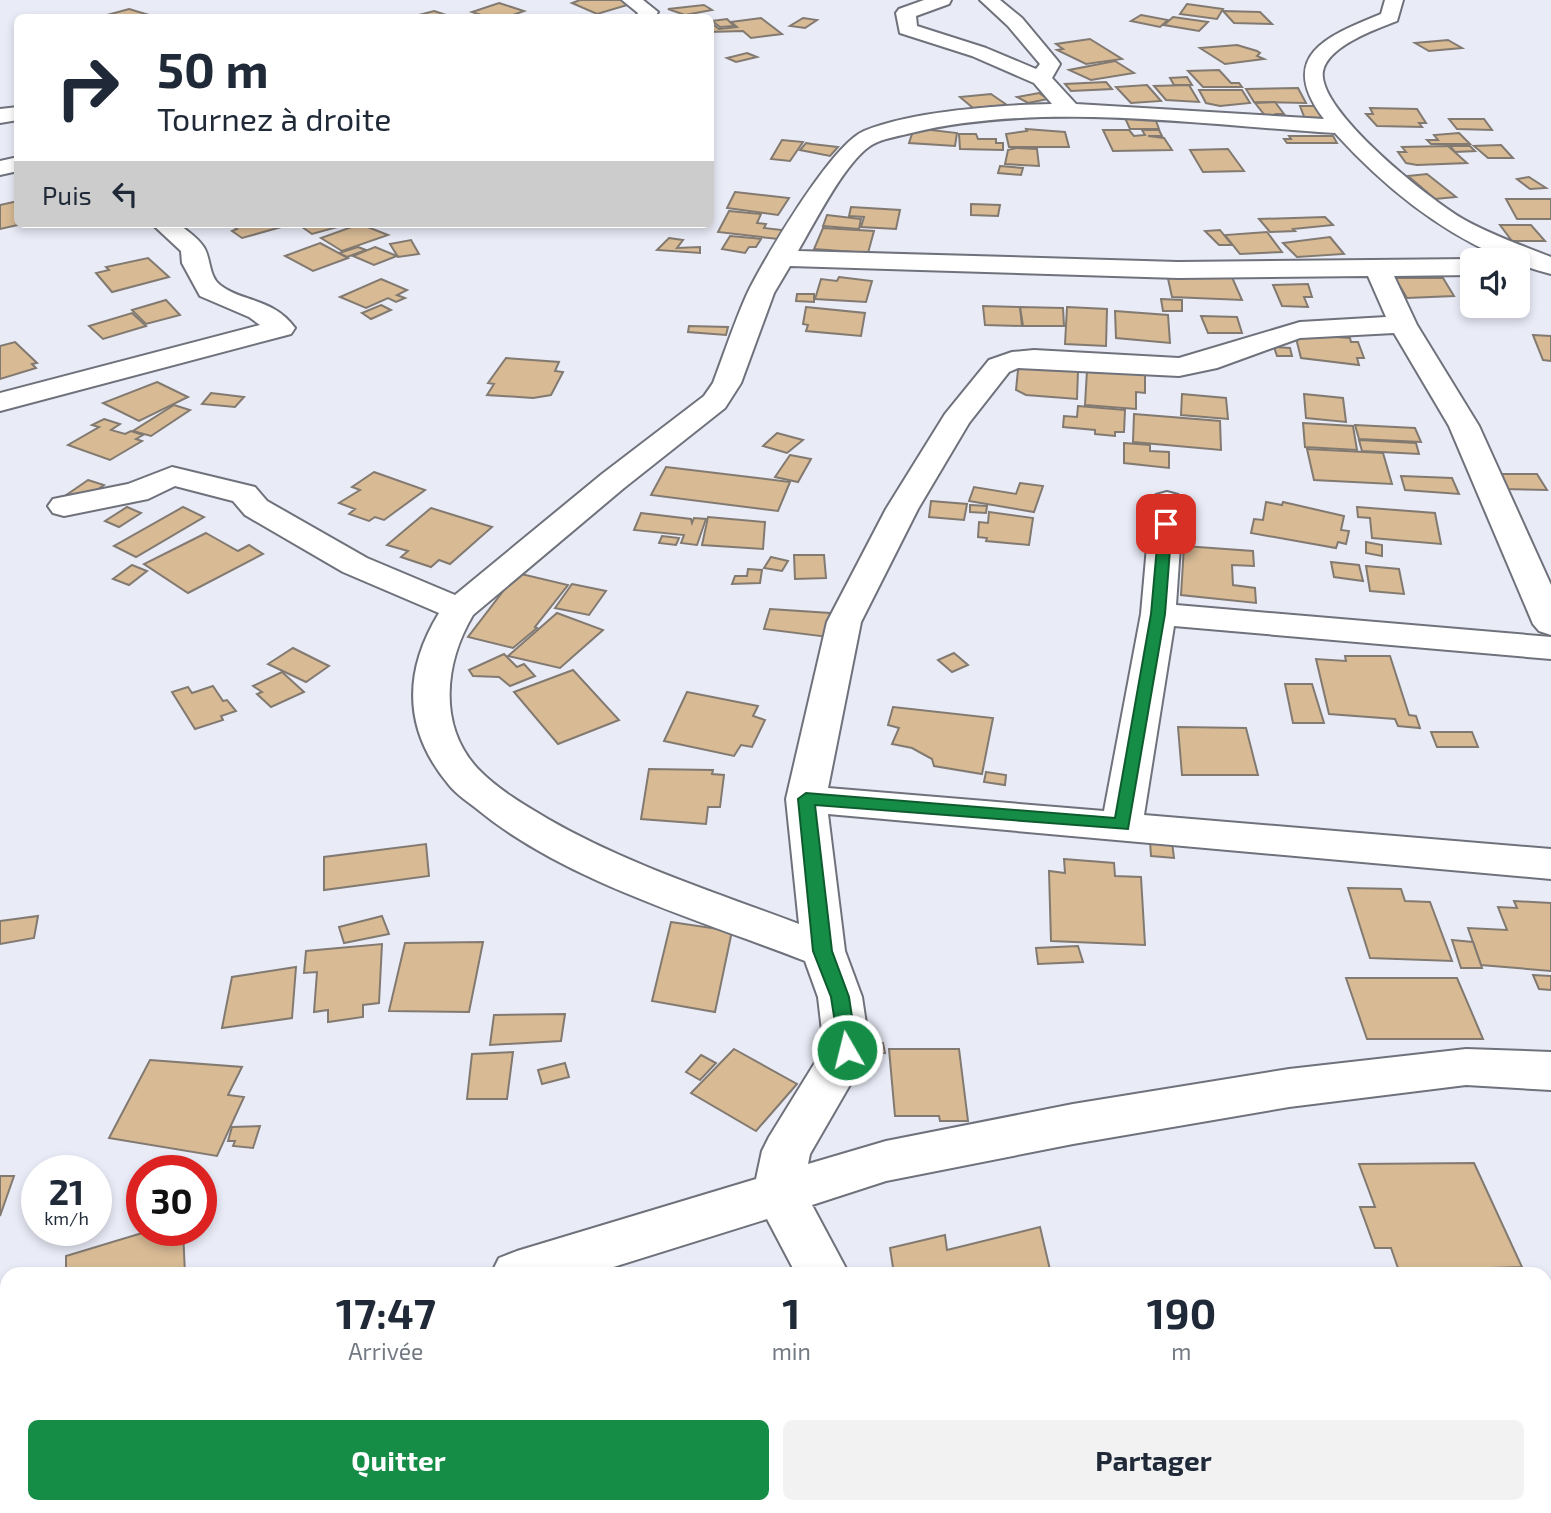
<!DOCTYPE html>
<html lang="fr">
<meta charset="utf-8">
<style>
:root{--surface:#fff;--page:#f2f2f3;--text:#1f2937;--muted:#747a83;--accent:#158d47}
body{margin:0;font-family:"Exo 2",sans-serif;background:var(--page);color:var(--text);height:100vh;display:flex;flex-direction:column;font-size:26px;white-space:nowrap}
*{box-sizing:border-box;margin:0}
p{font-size:23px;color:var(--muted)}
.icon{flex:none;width:38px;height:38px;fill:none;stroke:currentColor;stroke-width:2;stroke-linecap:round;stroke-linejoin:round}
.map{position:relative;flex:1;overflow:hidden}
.side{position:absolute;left:0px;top:1267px;width:1552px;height:247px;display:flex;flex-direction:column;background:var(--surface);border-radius:21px 21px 0 0;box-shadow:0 4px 10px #0003}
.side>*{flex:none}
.top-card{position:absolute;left:14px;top:14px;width:700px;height:214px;border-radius:10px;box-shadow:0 4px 10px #0003;background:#fff;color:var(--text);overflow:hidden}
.tools{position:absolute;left:1460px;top:248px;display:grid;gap:14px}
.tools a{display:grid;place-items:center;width:70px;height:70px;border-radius:10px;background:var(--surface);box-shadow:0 4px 10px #0003;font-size:35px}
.speed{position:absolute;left:21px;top:1155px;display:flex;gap:14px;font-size:35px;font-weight:700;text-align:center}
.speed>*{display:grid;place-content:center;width:91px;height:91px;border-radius:50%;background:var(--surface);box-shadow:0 4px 10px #0003;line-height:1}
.speed small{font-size:18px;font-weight:400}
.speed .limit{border:10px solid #d22;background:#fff;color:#111}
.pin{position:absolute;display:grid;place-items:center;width:60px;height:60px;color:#fff;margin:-30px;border-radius:14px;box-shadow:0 4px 10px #0006}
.me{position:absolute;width:77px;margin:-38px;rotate:352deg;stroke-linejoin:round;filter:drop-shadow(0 0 5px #0008)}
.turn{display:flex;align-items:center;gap:24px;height:147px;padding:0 28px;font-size:32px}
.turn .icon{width:91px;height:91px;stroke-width:2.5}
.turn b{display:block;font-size:49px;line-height:60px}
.then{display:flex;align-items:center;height:66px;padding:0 28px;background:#0003;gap:14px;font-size:26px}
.eta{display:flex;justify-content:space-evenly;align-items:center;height:119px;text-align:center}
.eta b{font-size:42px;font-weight:700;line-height:49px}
.action{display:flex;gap:14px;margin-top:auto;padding:14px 28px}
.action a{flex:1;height:80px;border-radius:10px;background:var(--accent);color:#fff;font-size:28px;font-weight:700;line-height:80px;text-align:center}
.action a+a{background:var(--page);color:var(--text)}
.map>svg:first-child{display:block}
</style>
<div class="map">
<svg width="1551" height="1513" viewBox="0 0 1551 1513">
<rect width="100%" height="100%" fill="#e9ebf7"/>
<polygon fill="#b5dec0" points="164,1507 344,1507 342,1513 158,1513"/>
<g fill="#d8ba95" stroke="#827a71" stroke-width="2">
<polygon points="580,0 624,0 634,3 597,14 572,3"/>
<polygon points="499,3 524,11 505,18 490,18 472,12"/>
<polygon points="1187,4 1223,9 1217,19 1180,14"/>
<polygon points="704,5 712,10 685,15 668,9"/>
<polygon points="129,9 149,15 96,18"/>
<polygon points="434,11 455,18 419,15"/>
<polygon points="1223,11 1260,12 1272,24 1234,23"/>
<polygon points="1141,15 1168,20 1160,27 1131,21"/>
<polygon points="1173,17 1208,22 1199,31 1164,25"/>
<polygon points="761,18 782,34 751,38 743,31 710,32 710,22 719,29 737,27 731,22"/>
<polygon points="803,18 817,20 805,28 790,26"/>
<polygon points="727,19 734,26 720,27 712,21"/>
<polygon points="1090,39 1122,59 1086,64 1057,50 1063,49 1056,44"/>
<polygon points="1448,40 1462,48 1429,51 1415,43"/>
<polygon points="1237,45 1257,51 1260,53 1257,56 1264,59 1225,64 1200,48"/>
<polygon points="747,53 757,57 736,62 727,58"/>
<polygon points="1115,61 1134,73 1091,80 1069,70"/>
<polygon points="1219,70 1231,83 1239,83 1242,87 1203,87 1188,71"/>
<polygon points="1187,77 1192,85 1174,85 1170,78"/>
<polygon points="1106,82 1112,89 1071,91 1065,84"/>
<polygon points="1147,85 1161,101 1131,103 1116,87"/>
<polygon points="1189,85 1199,102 1166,100 1154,86"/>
<polygon points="1298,88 1306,103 1254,102 1246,89"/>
<polygon points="1199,90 1242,90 1250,103 1220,106 1206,103"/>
<polygon points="1039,93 1048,99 1028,103 1017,97"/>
<polygon points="991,94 1007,105 973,108 960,97"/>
<polygon points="1275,102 1284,114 1276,114 1279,118 1267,118 1255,103"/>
<polygon points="1300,106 1322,106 1332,121 1305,119"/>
<polygon points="1370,108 1417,109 1426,123 1419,123 1422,127 1377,126 1366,114 1373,114"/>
<polygon points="1125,118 1155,118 1159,129 1130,129"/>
<polygon points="1449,119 1484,119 1492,130 1457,129"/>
<polygon points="914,128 957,133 955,146 909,143"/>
<polygon points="1026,129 1065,132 1069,147 1009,147 1006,134 1027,131"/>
<polygon points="1103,130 1129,130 1134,136 1145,135 1142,130 1159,130 1162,136 1148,136 1164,138 1172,150 1113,151"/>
<polygon points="1459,133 1470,144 1431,144 1427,140 1438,140 1434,135"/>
<polygon points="959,134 976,134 978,139 996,139 996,143 1003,143 1003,150 960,149"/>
<polygon points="1289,136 1333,136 1337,143 1287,143 1284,139 1291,139"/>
<polygon points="782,140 803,142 790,161 771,159"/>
<polygon points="806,143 812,144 838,147 830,156 800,150"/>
<polygon points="1501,145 1513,158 1488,158 1474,146"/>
<polygon points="1448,146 1467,163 1417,165 1406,163 1398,152 1406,152 1402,147"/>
<polygon points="1450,146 1470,146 1475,151 1455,152"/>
<polygon points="1016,148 1037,149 1039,166 1005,164 1008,150"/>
<polygon points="1228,149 1244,171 1203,172 1190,150"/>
<polygon points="1000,166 1023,168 1021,175 998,173"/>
<polygon points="1427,174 1456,197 1435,199 1408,176"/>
<polygon points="1529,177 1546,188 1530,189 1517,179"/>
<polygon points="735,192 789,198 778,215 727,208"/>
<polygon points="1506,199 1551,199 1551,219 1517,219"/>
<polygon points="18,201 18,224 22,224 0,229 0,205"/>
<polygon points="971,204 1000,205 998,216 971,215"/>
<polygon points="851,207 900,210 896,229 861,227 864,217 849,216"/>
<polygon points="729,211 761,214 757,223 766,224 764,228 782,230 778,239 718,232"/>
<polygon points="827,215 861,219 859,229 823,226"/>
<polygon points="1325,217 1333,225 1293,229 1295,231 1270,232 1259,219"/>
<polygon points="230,224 281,224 285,226 242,238 232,231 237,229"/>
<polygon points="298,224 348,224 312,234"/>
<polygon points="360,224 388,235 342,251 321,238"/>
<polygon points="1500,225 1531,225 1545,241 1512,241"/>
<polygon points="823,228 874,231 868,253 814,249"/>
<polygon points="1220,230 1232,245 1219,245 1205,231"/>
<polygon points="1267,232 1282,252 1240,254 1225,235"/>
<polygon points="730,236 753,238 761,239 756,247 749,247 745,253 722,249"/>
<polygon points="1330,237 1344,254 1297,257 1283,243"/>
<polygon points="669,238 683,240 677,248 700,247 700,253 657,250"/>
<polygon points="411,240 419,254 398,257 390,244"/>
<polygon points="320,243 348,258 313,271 285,256"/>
<polygon points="358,247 366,250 347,257 339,253"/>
<polygon points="375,247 397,256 374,265 353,256"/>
<polygon points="148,258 169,277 112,292 96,273 109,270 106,267"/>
<polygon points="1167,274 1231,275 1242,300 1172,297"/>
<polygon points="839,277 872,281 866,302 815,299 821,279 837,281"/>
<polygon points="1395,278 1443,278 1454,296 1407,298"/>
<polygon points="381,279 407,290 397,295 405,298 396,302 388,298 366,308 340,297"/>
<polygon points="1308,284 1312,297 1304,297 1308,307 1282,306 1273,285"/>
<polygon points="797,294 814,294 814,302 796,301"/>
<polygon points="1161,299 1182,300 1182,311 1163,311"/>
<polygon points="166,300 180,315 146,324 132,310"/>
<polygon points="381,305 391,310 371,319 362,313"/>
<polygon points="983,306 1020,307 1022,326 985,325"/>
<polygon points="806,307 865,313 861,336 806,331 808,325 803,324"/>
<polygon points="1020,307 1063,308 1064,326 1023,326"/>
<polygon points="1067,307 1107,309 1106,346 1065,344"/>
<polygon points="1115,311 1168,315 1170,343 1116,338"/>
<polygon points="132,313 146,326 103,339 89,326"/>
<polygon points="1201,316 1237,317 1242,333 1208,333"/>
<polygon points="689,326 728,327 726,335 688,332"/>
<polygon points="1295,334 1350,338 1351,342 1358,342 1364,358 1357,358 1359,365 1301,358"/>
<polygon points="1533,335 1551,336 1551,361 1543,360"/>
<polygon points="15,342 37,363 32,364 36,368 0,379 0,346"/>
<polygon points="1274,347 1290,348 1292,356 1277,356"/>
<polygon points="506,358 559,362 555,371 563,372 551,395 533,398 487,395 494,384 488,383"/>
<polygon points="1019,360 1072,364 1078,371 1077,399 1026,395 1016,390"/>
<polygon points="1087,370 1145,375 1145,393 1136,392 1136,409 1085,405"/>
<polygon points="157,382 188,397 139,421 103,403"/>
<polygon points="211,393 244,397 235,407 202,404"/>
<polygon points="1182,394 1226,398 1228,419 1181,415"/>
<polygon points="1304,394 1343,398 1346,422 1306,418"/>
<polygon points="174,405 190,410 151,436 133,431"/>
<polygon points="1078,406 1125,410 1124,432 1115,432 1115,436 1095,434 1095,430 1063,427 1064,416 1077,417"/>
<polygon points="1134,414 1220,421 1221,450 1133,442"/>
<polygon points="104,419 120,424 111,430 125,434 131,431 143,435 136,439 142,441 110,460 68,445 99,427 92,425"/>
<polygon points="1303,423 1353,426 1357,450 1305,447"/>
<polygon points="1355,425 1415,428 1421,442 1359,439"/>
<polygon points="777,433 803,440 787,453 763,446"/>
<polygon points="1359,440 1416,443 1419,454 1362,451"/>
<polygon points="1124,443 1150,445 1150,451 1169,452 1169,468 1124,463"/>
<polygon points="1307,449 1383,453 1392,484 1314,480"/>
<polygon points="790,455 811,459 798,482 775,477"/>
<polygon points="666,467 790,482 778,511 651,495"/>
<polygon points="374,472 425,490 384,520 375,517 369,521 349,514 355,509 339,503 360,490 352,487"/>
<polygon points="1495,474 1537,474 1547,490 1503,489"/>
<polygon points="1401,476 1452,478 1459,494 1405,490"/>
<polygon points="88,480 104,485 82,501 65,496"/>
<polygon points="1020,483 1043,486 1034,512 969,501 974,487 1016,494"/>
<polygon points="931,501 967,504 964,520 929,517"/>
<polygon points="1266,502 1282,505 1283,502 1344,516 1341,530 1349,531 1346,544 1338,542 1336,548 1251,533 1254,519 1263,520"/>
<polygon points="970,505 987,506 986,513 970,512"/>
<polygon points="127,507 141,513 119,527 105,521"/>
<polygon points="183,507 204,517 136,557 114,546"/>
<polygon points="1357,507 1435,513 1441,544 1372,538 1370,518 1358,517"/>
<polygon points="431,508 492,527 450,564 439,560 431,567 401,557 408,551 387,545"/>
<polygon points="989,512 1033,518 1029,545 986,541 987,538 978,537 979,522 988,523"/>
<polygon points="641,513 691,519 692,523 694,518 706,519 697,545 681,543 684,535 634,530"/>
<polygon points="708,517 765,522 763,549 702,545"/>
<polygon points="206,533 238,551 249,545 263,554 188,593 144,564"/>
<polygon points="662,536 679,538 676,545 659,543"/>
<polygon points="1366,542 1382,545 1382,556 1366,553"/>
<polygon points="1184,546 1253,551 1254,566 1232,565 1233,585 1255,588 1256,603 1181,595"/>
<polygon points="794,555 824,555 826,578 795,579"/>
<polygon points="771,557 788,561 782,571 764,568"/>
<polygon points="1331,562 1359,565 1363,581 1334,577"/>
<polygon points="132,565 147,571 129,585 113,579"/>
<polygon points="1366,566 1399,569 1404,594 1370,591"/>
<polygon points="748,569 762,570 760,583 732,584 735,576 747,576"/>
<polygon points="517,573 568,585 535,627 537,628 513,648 468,637"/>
<polygon points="572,584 606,591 589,615 555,608"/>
<polygon points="770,609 830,613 828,637 764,629"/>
<polygon points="557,613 603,630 560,668 508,656"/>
<polygon points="293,648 329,666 306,682 268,664"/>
<polygon points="954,653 968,665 952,672 938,660"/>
<polygon points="504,654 517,667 524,664 535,676 510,686 499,677 473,676 469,670"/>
<polygon points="1345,656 1390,656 1409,715 1416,716 1420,728 1398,726 1395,719 1329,714 1316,659 1346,661"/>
<polygon points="573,670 619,720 558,744 514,692"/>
<polygon points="282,672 304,692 271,707 257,694 262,692 253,686"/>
<polygon points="1285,684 1312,684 1324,723 1293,723"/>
<polygon points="213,686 223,701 227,700 236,711 221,716 223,720 195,729 172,692 188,687 192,693"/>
<polygon points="687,692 758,706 753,716 765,720 752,747 741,745 734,756 664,741"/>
<polygon points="893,707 993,718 982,774 934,766 932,759 912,748 892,744 899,728 888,725"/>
<polygon points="1178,727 1246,728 1258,775 1182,775"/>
<polygon points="1431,732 1472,732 1478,747 1437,747"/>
<polygon points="649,769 713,770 712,774 724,775 720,807 708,807 706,824 641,819"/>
<polygon points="986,772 1006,775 1005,785 984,782"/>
<polygon points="1150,841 1172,842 1174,858 1151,856"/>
<polygon points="426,844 429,876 324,890 324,857"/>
<polygon points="1064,859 1114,863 1115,876 1141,877 1145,945 1051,941 1049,871 1065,873"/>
<polygon points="1348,888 1401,889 1405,901 1430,902 1452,961 1370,958"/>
<polygon points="1514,901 1551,903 1551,971 1481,965 1468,928 1507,930 1498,907 1517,908"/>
<polygon points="38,916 34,938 0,944 0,921"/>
<polygon points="382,916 389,934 344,943 339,927"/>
<polygon points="671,922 732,931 715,1012 652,1001"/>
<polygon points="1452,940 1473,942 1482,968 1461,968"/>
<polygon points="483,942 469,1012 389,1011 405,943"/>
<polygon points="382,944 379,1003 363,1005 363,1017 328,1022 328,1010 314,1012 317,972 304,973 306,951"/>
<polygon points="1078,946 1083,962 1038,964 1036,948"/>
<polygon points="296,967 292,1018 222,1028 232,977"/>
<polygon points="1533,975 1551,976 1551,990 1539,989"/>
<polygon points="1346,978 1457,978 1483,1039 1367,1039"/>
<polygon points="565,1014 561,1041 490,1045 494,1015"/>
<polygon points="883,1043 885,1053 871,1054 869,1044"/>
<polygon points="734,1049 797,1084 756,1131 691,1093"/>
<polygon points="889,1049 959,1049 968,1121 940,1121 939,1116 895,1116"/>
<polygon points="513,1052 507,1099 467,1099 472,1054"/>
<polygon points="701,1055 716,1063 700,1080 686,1072"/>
<polygon points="150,1060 242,1067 228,1095 244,1097 217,1156 109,1138"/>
<polygon points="565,1063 569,1077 542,1084 538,1070"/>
<polygon points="260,1126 253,1148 233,1146 235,1141 228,1141 232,1127"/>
<polygon points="1474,1163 1522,1267 1399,1271 1391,1248 1375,1248 1360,1207 1375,1207 1359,1164"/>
<polygon points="0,1176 14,1176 0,1216"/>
<polygon points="1040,1227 1051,1274 894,1274 890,1248 945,1235 947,1250"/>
<polygon points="152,1230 183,1230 185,1274 66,1274 66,1256"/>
<polygon points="643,1507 693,1507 692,1513 642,1513"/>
</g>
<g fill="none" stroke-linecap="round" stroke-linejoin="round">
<defs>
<g id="minor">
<polygon points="622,0 643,0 658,12 654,18 635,18 638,13"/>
<path d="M924,0H951L949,4L916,16L917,26L986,48L1036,69L1040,64L1008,26L980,0H1000L1022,18L1057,60L1060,64L1052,78L1076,104L1324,119C1276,56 1327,36 1381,14L1385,0H1403L1397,21C1376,29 1328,46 1323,71C1316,110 1430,200 1463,219C1491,235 1521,245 1551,257V274C1465,252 1394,198 1335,133C1200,125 1042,101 911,133C895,137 878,139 866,149C841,170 815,222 798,251L1178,262L1472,259L1478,261H1472V275L1394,276L1417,325L1479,426L1551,585V635L1539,631L1533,624L1449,426L1394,333L1300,338L1217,368L1179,376L1018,368L1009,372L969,423L918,509L861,622L828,788L1104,811L1141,614L1151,502L1156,495L1167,492L1178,495L1183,502L1176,605L1551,637V659L1174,626L1144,815L1551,849V879L828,814L845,951L862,997L870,1050L810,1154L808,1164L886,1141L1073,1104L1289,1069L1466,1049L1551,1052V1090L1466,1085L1289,1107L1073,1144L886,1181L812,1205L849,1274H796L767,1219L591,1274H491L499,1258L517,1251L756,1179L762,1151L769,1137L824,1048L818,997L805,961C700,920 564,881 477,809C468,802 456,794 449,785C403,730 403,672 439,613L343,572L245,515L233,501L175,486L148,499L64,516L53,513L48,506L53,499L128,484L172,467L255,487L267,501L367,558L455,595L602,474L704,396L713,383C724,354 734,323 747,294C764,259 831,145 864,131C912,111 1000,105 1052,104L1034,83L972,56L900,33L896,13L899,9ZM790,266L1178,278L1368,276L1386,317L1300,322L1179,358L1034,350L1012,352L989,360L945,414L886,509L827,622L786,799L799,924C714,892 626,864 548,819C524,805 497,789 478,769C437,725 445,662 473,615L624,488L725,408L741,383L774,293Z"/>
<polygon points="18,107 18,120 0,123 0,109"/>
<polygon points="18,157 18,171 0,175 0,161"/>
<path d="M152,224H179C187,231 197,237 203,246C211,256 208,276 220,285C241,302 274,298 295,328L291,334L0,411V393L260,325L249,317L200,296L182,263L181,251Z"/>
<polygon points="7,1427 7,1482 0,1484 0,1429"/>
<rect x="781" y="1507" width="58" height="6"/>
</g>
</defs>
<use href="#minor" stroke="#6f717b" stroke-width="4"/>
<use href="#minor" fill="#fff" fill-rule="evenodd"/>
</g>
<polygon fill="#158d47" stroke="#0e5c2e" stroke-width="2" points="1166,520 1172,524 1165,614 1128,829 815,805 832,951 849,997 857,1050 854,1055 840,1055 831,997 813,951 798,799 806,793 1115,818 1151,614 1159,524"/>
</svg>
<div class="tools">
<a><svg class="icon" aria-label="sound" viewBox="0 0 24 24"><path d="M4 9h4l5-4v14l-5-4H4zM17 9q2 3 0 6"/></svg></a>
</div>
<div class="speed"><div>21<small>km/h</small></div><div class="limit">30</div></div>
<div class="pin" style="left:1166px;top:524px;background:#d93025"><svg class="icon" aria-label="arrive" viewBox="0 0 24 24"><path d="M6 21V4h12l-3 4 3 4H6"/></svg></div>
<svg class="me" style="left:847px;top:1050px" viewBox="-20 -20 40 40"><circle r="17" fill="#158d47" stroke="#fff" stroke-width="3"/><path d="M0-11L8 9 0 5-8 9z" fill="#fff"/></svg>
<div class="top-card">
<div class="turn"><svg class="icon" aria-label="right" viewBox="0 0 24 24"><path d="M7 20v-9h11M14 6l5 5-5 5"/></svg><div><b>50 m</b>Tournez à droite</div></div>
<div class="then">Puis<svg class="icon" aria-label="left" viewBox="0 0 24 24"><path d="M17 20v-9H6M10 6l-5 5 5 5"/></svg></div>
</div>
<section class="side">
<div class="eta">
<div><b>17:47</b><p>Arrivée</p></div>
<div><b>1</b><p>min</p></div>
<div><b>190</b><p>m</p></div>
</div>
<div class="action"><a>Quitter</a><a>Partager</a></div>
</section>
</div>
